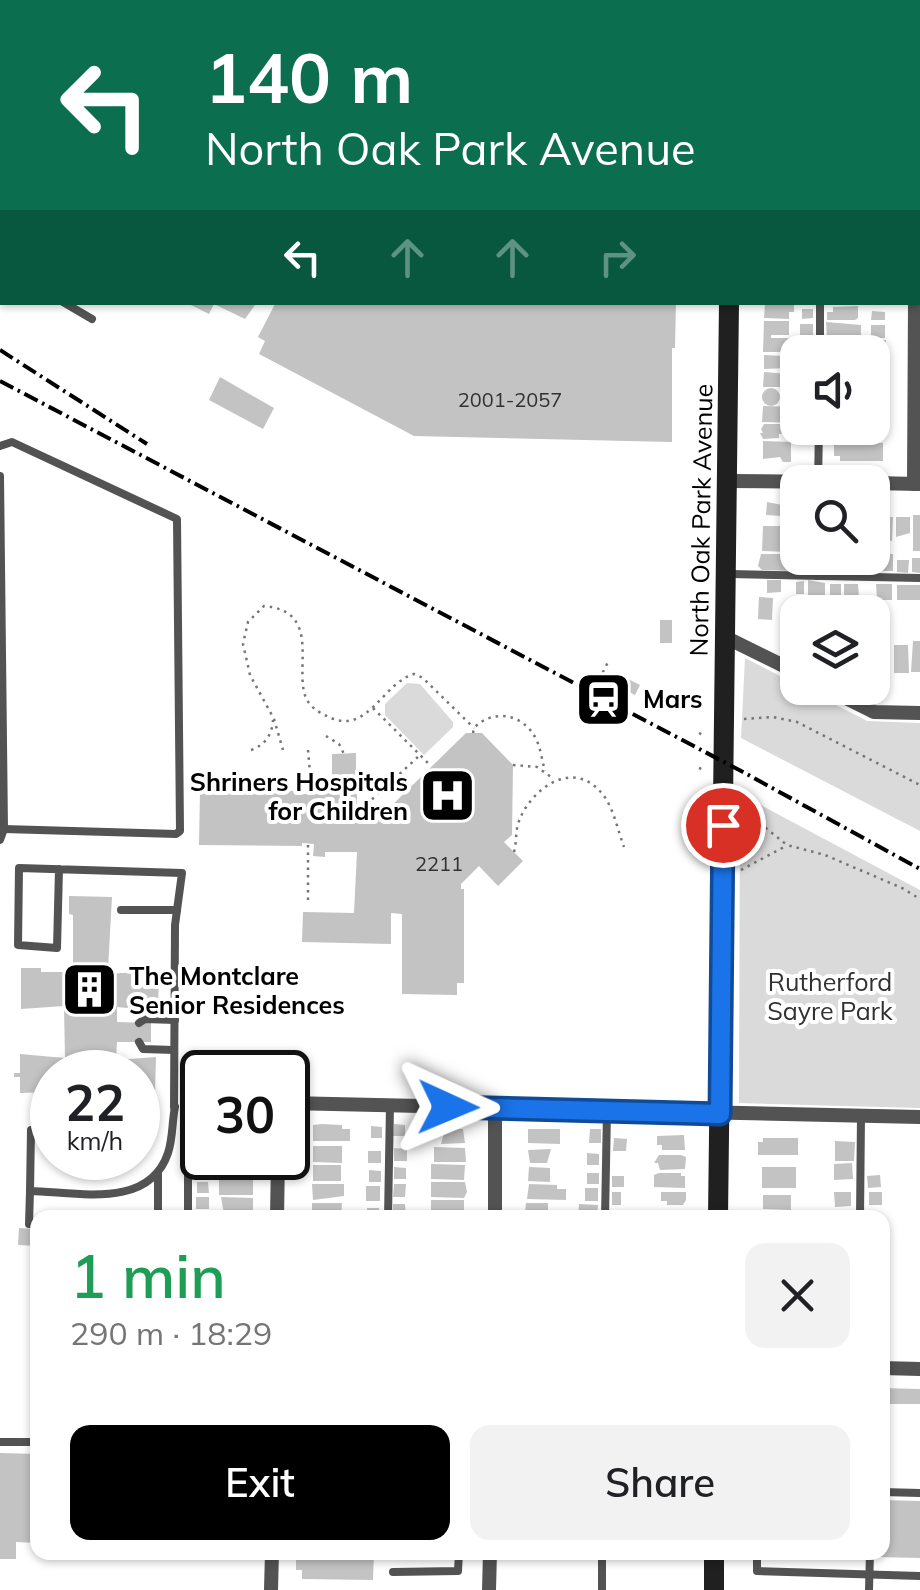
<!DOCTYPE html>
<meta charset="utf-8">
<style>
:root{--surface:#fff;--page:#f2f2f2;--text:#202124;--muted:#757577;--accent:#000}
body{margin:0;font-family:Mulish,sans-serif;background:var(--page);color:var(--text);height:100vh;display:flex;flex-direction:column;font-size:38px;white-space:nowrap}
*{box-sizing:border-box;margin:0}
p{font-size:32px;color:var(--muted)}
.icon{flex:none;width:55px;height:55px;fill:none;stroke:currentColor;stroke-width:2;stroke-linecap:round;stroke-linejoin:round}
.map{position:relative;flex:1;overflow:hidden}
.panel{position:absolute;left:30px;top:1210px;width:860px;height:350px;display:flex;flex-direction:column;background:var(--surface);border-radius:20px;box-shadow:0 2px 8px #0004}
.panel>*{flex:none}
.banner{position:absolute;left:0px;top:0px;width:920px;height:305px;box-shadow:0 2px 8px #0004;background:#0b6e4f;color:#fff;overflow:hidden}
.fabs{position:absolute;left:780px;top:335px;display:grid;gap:20px}
.fabs a{display:grid;place-items:center;width:110px;height:110px;border-radius:20px;background:var(--surface);box-shadow:0 2px 8px #0004;font-size:50px}
.speed{position:absolute;left:30px;top:1050px;display:flex;gap:20px;font-size:50px;font-weight:700;text-align:center}
.speed>*{display:grid;place-content:center;width:130px;height:130px;border-radius:50%;background:var(--surface);box-shadow:0 2px 8px #0004;line-height:1}
.speed small{font-size:25px;font-weight:400}
.speed .limit{border:5px solid #111;border-radius:15px;background:#fff;color:#111}
.pin{position:absolute;display:grid;place-items:center;width:85px;height:85px;color:#fff;margin:-42px;border:5px solid #fff;border-radius:50%;box-shadow:0 2px 10px #0007}
.me{position:absolute;width:110px;margin:-55px;rotate:91deg;stroke-linejoin:round;filter:drop-shadow(0 0 8px #0008)}
.turn{display:flex;align-items:center;gap:35px;height:210px;padding:0 40px;font-size:45px}
.turn .icon{width:130px;height:130px;stroke-width:2.5}
.turn b{display:block;font-size:70px;line-height:85px}
.lanes{display:flex;align-items:center;height:95px;padding:0 40px;background:#0003;justify-content:center;gap:50px;direction:ltr}
.lanes .off{opacity:.35}
.round{display:grid;place-items:center;flex:none;width:105px;height:105px;border-radius:20px;background:var(--page)}
.headline{display:flex;align-items:center;justify-content:space-between;height:170px;padding:0 40px}
h1{font-size:60px;font-weight:600;line-height:75px;color:#1e9e55}
.cta{display:flex;gap:20px;margin-top:auto;padding:20px 40px}
.cta a{flex:1;height:115px;border-radius:20px;background:var(--accent);color:#fff;font-size:40px;font-weight:600;line-height:115px;text-align:center}
.cta a+a{background:var(--page);color:var(--text)}
.map>svg:first-child{display:block}
</style>
<div class="map">
<svg width="920" height="1590" viewBox="0 0 920 1590">
<rect width="100%" height="100%" fill="#fff"/>
<g fill="#dadada">
<polygon points="745,658 867,721 920,723 920,831 741,738"/>
<polygon points="407,683 420,684 453,722 453,727 424,755 385,715 385,704"/>
<polygon points="740,794 920,890 920,1108 739,1103"/>
</g>
<g fill="#c3c3c3">
<polygon points="192,302 257,302 245,319 214,304 209,314 191,305"/>
<polygon points="276,302 676,302 675,348 672,348 672,442 414,436 259,354 265,341 258,337"/>
<polygon points="765,304 794,305 794,312 789,312 789,319 764,318"/>
<polygon points="858,306 858,318 855,320 827,320 827,312 833,312 833,307"/>
<polygon points="802,309 813,309 813,318 802,319"/>
<polygon points="872,311 885,312 885,320 871,320"/>
<polygon points="764,321 789,321 789,335 771,335 771,338 791,338 791,347 787,347 786,352 763,352"/>
<polygon points="826,322 861,325 861,338 827,338"/>
<polygon points="800,324 813,324 813,337 800,336"/>
<rect x="871" y="325" width="14" height="13"/>
<polygon points="826,340 841,341 840,352 825,352"/>
<polygon points="854,340 886,340 886,355 881,355 881,360 886,363 882,373 872,373 872,352 853,352"/>
<polygon points="799,345 812,345 812,352 798,352"/>
<polygon points="764,355 785,356 788,368 764,369"/>
<polygon points="764,372 788,374 788,387 763,387"/>
<polygon points="872,374 885,378 883,391 872,390"/>
<polygon points="220,377 274,408 263,429 209,400"/>
<circle cx="771" cy="397" r="9"/>
<rect x="872" y="392" width="11" height="14"/>
<polygon points="763,406 798,407 798,423 762,422"/>
<polygon points="764,424 787,424 787,434 779,434 779,438 763,439 760,433 763,433 761,429"/>
<polygon points="872,426 885,429 882,441 849,440 849,429"/>
<rect x="801" y="428" width="12" height="8"/>
<rect x="824" y="429" width="14" height="12"/>
<polygon points="763,441 791,442 791,462 783,462 780,457 763,459"/>
<polygon points="840,442 883,443 883,461 840,461 840,456 834,456 834,444"/>
<polygon points="767,502 798,508 798,517 766,515"/>
<polygon points="872,515 877,515 876,543 872,543"/>
<rect x="913" y="515" width="7" height="36"/>
<polygon points="879,517 893,517 892,541 878,540"/>
<polygon points="896,517 910,517 910,533 896,537"/>
<polygon points="763,526 789,526 789,532 794,531 794,547 789,547 789,552 762,551"/>
<polygon points="878,553 893,554 893,571 878,571"/>
<polygon points="761,554 795,554 795,571 762,570 758,566"/>
<rect x="800" y="558" width="12" height="12"/>
<polygon points="845,558 876,558 875,570 844,569"/>
<polygon points="912,558 920,558 920,573 912,572"/>
<polygon points="897,560 909,560 908,573 897,572"/>
<polygon points="767,580 781,580 781,592 767,593"/>
<polygon points="808,580 825,583 825,598 808,598"/>
<polygon points="804,581 804,594 796,594 796,582"/>
<polygon points="830,584 841,584 841,597 830,596"/>
<polygon points="844,584 858,584 859,597 844,597"/>
<polygon points="876,584 892,584 892,600 877,600"/>
<rect x="897" y="585" width="23" height="15"/>
<polygon points="759,597 773,598 772,620 758,619"/>
<polygon points="797,607 807,607 807,612 798,612 798,637 792,637 792,611 797,611"/>
<rect x="660" y="620" width="12" height="23"/>
<polygon points="880,636 889,636 890,671 872,671 872,640 880,640"/>
<polygon points="913,641 920,641 920,672 911,672"/>
<polygon points="894,645 908,645 909,673 894,673"/>
<polygon points="620,675 640,685 635,695 615,685"/>
<polygon points="466,733 482,733 513,765 512,835 504,842 523,861 498,886 479,866 461,884 461,889 464,889 464,983 457,983 457,995 402,994 402,914 391,913 391,944 302,942 303,912 354,913 357,852 325,852 325,857 313,856 314,844 302,843 302,846 199,845 200,790 301,791 301,794 314,794 315,781 326,782 326,786 332,786 332,754 356,753 356,778 350,778 351,786 357,786 357,813 383,814"/>
<polygon points="69,896 112,897 108,969 104,969 104,974 159,971 158,1011 117,1007 117,1022 151,1023 151,1042 117,1042 116,1060 156,1057 155,1095 138,1093 138,1072 52,1072 52,1092 20,1093 20,1077 14,1077 14,1073 20,1073 20,1054 65,1058 64,1006 21,1009 21,968 41,968 41,972 73,972 73,915 69,914"/>
<polygon points="322,1124 342,1125 342,1129 350,1129 350,1141 313,1141 313,1125"/>
<polygon points="394,1124 405,1125 405,1136 393,1136"/>
<polygon points="371,1126 382,1127 382,1138 371,1138"/>
<polygon points="445,1129 463,1129 465,1143 441,1144"/>
<polygon points="528,1129 560,1129 560,1144 528,1143"/>
<polygon points="590,1129 601,1129 601,1143 589,1143"/>
<polygon points="684,1135 685,1150 662,1150 662,1145 657,1145 657,1136"/>
<polygon points="614,1138 627,1139 626,1151 613,1151"/>
<polygon points="763,1138 798,1138 798,1155 758,1155 758,1142 763,1142"/>
<polygon points="835,1141 855,1142 854,1161 835,1161"/>
<polygon points="313,1146 342,1146 342,1163 313,1162"/>
<polygon points="434,1147 465,1148 466,1162 434,1162"/>
<polygon points="394,1148 407,1149 407,1161 394,1161"/>
<polygon points="551,1149 547,1163 530,1163 528,1150"/>
<rect x="368" y="1151" width="13" height="12"/>
<polygon points="587,1153 599,1154 599,1165 587,1165"/>
<polygon points="659,1155 681,1155 686,1157 685,1169 660,1170 658,1163 654,1163"/>
<rect x="65" y="1158" width="44" height="10"/>
<polygon points="225,1158 253,1158 253,1177 222,1176"/>
<polygon points="852,1163 853,1179 834,1180 834,1164"/>
<polygon points="431,1164 465,1165 464,1180 431,1179"/>
<rect x="198" y="1165" width="12" height="12"/>
<rect x="313" y="1165" width="28" height="16"/>
<polygon points="394,1167 406,1168 406,1179 394,1179"/>
<polygon points="529,1167 550,1168 550,1182 528,1181"/>
<rect x="762" y="1167" width="34" height="21"/>
<polygon points="369,1170 381,1171 381,1182 369,1182"/>
<rect x="587" y="1173" width="12" height="11"/>
<polygon points="659,1173 681,1173 681,1176 685,1176 685,1188 654,1187 654,1175"/>
<polygon points="880,1175 881,1187 868,1188 867,1176"/>
<rect x="612" y="1176" width="12" height="11"/>
<polygon points="219,1179 253,1180 253,1195 219,1195"/>
<polygon points="197,1182 208,1182 209,1193 197,1193"/>
<polygon points="431,1182 465,1182 467,1192 464,1198 431,1197"/>
<polygon points="312,1184 344,1184 344,1196 313,1200"/>
<polygon points="394,1184 406,1184 405,1197 393,1197"/>
<polygon points="529,1184 557,1185 557,1189 566,1189 566,1200 527,1199"/>
<rect x="366" y="1186" width="14" height="15"/>
<rect x="585" y="1188" width="13" height="13"/>
<rect x="612" y="1192" width="9" height="13"/>
<polygon points="661,1192 686,1192 686,1200 683,1205 667,1205 667,1201 661,1201"/>
<polygon points="834,1192 851,1192 851,1206 835,1207"/>
<rect x="869" y="1192" width="13" height="13"/>
<polygon points="763,1195 791,1195 791,1210 763,1209"/>
<rect x="196" y="1197" width="13" height="12"/>
<polygon points="221,1197 253,1198 253,1213 224,1214"/>
<polygon points="431,1200 464,1200 464,1216 431,1215"/>
<polygon points="312,1203 342,1203 341,1218 312,1218"/>
<polygon points="526,1203 548,1203 548,1216 518,1216 518,1213 525,1213"/>
<polygon points="393,1204 405,1204 406,1215 393,1215"/>
<polygon points="579,1204 598,1205 597,1218 578,1218"/>
<rect x="367" y="1208" width="12" height="10"/>
<rect x="669" y="1210" width="15" height="8"/>
<polygon points="19,1228 38,1229 38,1246 18,1245"/>
<polygon points="882,1388 920,1389 920,1404 882,1404"/>
<polygon points="0,1453 38,1454 38,1543 16,1542 16,1559 0,1559"/>
<polygon points="882,1500 920,1501 920,1558 876,1557 876,1552 882,1552"/>
<polygon points="296,1552 374,1552 373,1580 302,1579 302,1570 296,1570"/>
</g>
<g fill="none" stroke-linecap="round" stroke-linejoin="round">
<g stroke="#757575" stroke-width="2.5" stroke-dasharray="2.5 5" stroke-linecap="butt">
<polyline points="586,706 608,662"/>
<polyline points="373,708 431,766"/>
<polyline points="744,719 773,717 797,722 920,785"/>
<path d="M473,733L474,728C493,708 524,714 536,739C541,749 542,761 545,771"/>
<polyline points="699,733 705,736"/>
<polyline points="326,736 339,744 344,754"/>
<path d="M251,750C265,745 272,735 273,720"/>
<path d="M283,750L274,719L250,675L243,644L248,622L264,606C324,611 292,672 307,700C312,709 322,714 331,718C368,734 383,683 414,674L423,678L474,728"/>
<polyline points="308,750 312,794"/>
<polyline points="513,765 537,767 554,779"/>
<polyline points="699,768 704,770"/>
<polyline points="742,809 787,845 825,855 902,888 920,899"/>
<polyline points="369,813 369,802 419,756"/>
<path d="M514,852C517,842 515,831 519,821C532,787 575,757 604,796C614,810 618,831 624,847"/>
<polyline points="741,870 786,846"/>
<polyline points="308,900 308,844"/>
</g>
<g stroke="#535353" stroke-width="8">
<polyline points="68,2 68,0"/>
<polyline points="256,2 256,0"/>
<polyline points="446,2 446,0"/>
<polyline points="635,2 635,0"/>
<polyline points="823,2 823,0"/>
<polyline points="918,198 920,198"/>
<polyline points="0,209 2,191"/>
<polyline points="0,247 2,253"/>
<polyline points="63,302 92,319"/>
<polyline points="820,352 820,302"/>
<polyline points="0,446 12,442 177,519 180,831 176,834 4,829"/>
<polyline points="0,476 4,829 0,840"/>
<polyline points="818,482 819,428"/>
<polyline points="730,574 920,578"/>
<polyline points="817,576 817,558"/>
<polyline points="59,869 57,948 18,945 19,868 182,873 175,925 174,1107"/>
<polyline points="121,910 177,910"/>
<polyline points="139,1023 145,1019 175,1020"/>
<polyline points="139,1042 143,1049 174,1050"/>
<polyline points="188,1101 188,1218"/>
<path d="M31,1130L30,1191C77,1192 149,1210 168,1153C173,1138 172,1121 175,1107"/>
<polyline points="158,1174 158,1218"/>
<polyline points="30,1191 29,1224 38,1225"/>
<polyline points="388,1218 390,1105"/>
<polyline points="605,1218 607,1110"/>
<polyline points="860,1218 861,1115"/>
<polyline points="0,1442 38,1442"/>
<polyline points="882,1492 920,1493"/>
<polyline points="602,1552 602,1590"/>
<polyline points="757,1552 757,1571 920,1576"/>
<polyline points="393,1572 458,1571 459,1552"/>
<polyline points="869,1590 870,1552"/>
</g>
<g stroke="#535353" stroke-width="14">
<polyline points="160,2 160,0"/>
<polyline points="350,2 350,0"/>
<polyline points="540,2 540,0"/>
<polyline points="0,87 2,87"/>
<polyline points="918,100 919,0"/>
<polyline points="727,481 828,482"/>
<polyline points="872,483 919,484"/>
<polyline points="914,484 915,302"/>
<polyline points="725,637 798,673"/>
<polyline points="826,688 874,712 920,713"/>
<polyline points="189,1101 202,1101"/>
<polyline points="288,1103 920,1117"/>
<polyline points="277,1218 278,1158"/>
<polyline points="495,1218 495,1108"/>
<polyline points="882,1368 920,1369"/>
<polyline points="271,1590 272,1552"/>
<polyline points="489,1590 490,1552"/>
</g>
<g stroke="#202020" stroke-width="20">
<polyline points="732,2 732,0"/>
<polyline points="718,1218 729,302"/>
<polyline points="714,1590 714,1552"/>
</g>
<g stroke="#000" stroke-width="4" stroke-dasharray="15 5 2.5 5" stroke-linecap="butt">
<polyline points="0,210 2,210"/>
<polyline points="0,227 2,228"/>
<polyline points="0,350 147,444"/>
<polyline points="0,381 743,772 920,869"/>
</g>
</g>
<g fill="none" stroke-linecap="round" stroke-linejoin="round">
<defs>
<polyline id="route" points="448,1107 720,1114 723,825"/>
</defs>
<use href="#route" stroke="#114b97" stroke-width="25"/>
<use href="#route" stroke="#1a73e8" stroke-width="18"/>
</g>
<defs>
<symbol id="station-square" viewBox="-11 -11 22 22"><rect x="-9" y="-9" width="18" height="18" rx="4" fill="#000" stroke="#fff"/><path d="M-3-6H3Q5-6 5-4V2Q5 4 3 4L4.5 6H3L1.5 4h-3L-3 6H-4.5L-3 4Q-5 4-5 2V-4Q-5-6-3-6ZM-3.5-4v3h7v-3ZM-3.5 1v1.5H-2V1ZM2 1v1.5H3.5V1Z" fill="#fff"/></symbol>
<symbol id="hospital-square" viewBox="-11 -11 22 22"><rect x="-9" y="-9" width="18" height="18" rx="4" fill="#000" stroke="#fff"/><path d="M-5-5h3v3.5h4V-5h3V5h-3V1.5h-4V5h-3Z" fill="#fff"/></symbol>
<symbol id="building-square" viewBox="-11 -11 22 22"><rect x="-9" y="-9" width="18" height="18" rx="4" fill="#000" stroke="#fff"/><path d="M-4-6H4V6H1V3H-1V6H-4ZM-2.5-4.3h1.7v1.8h-1.7ZM.8-4.3h1.7v1.8H.8ZM-2.5-1h1.7V.8h-1.7ZM.8-1h1.7V.8H.8Z" fill="#fff"/></symbol>
</defs>
<g fill-rule="evenodd">
<use href="#station-square" x="572" y="668" width="63" height="63"/>
<use href="#hospital-square" x="416" y="764" width="63" height="63"/>
<use href="#building-square" x="58" y="958" width="63" height="63"/>
</g>
<g text-anchor="middle" stroke-width="8" stroke-linejoin="round" paint-order="stroke">
<g font-size="20" fill="#313131">
<text x="510" y="407">2001-2057</text>
<text x="439" y="871">2211</text>
</g>
<g font-size="25" fill="#000" stroke="#fff">
<text transform="translate(701 520) rotate(-89)" y="9">North Oak Park Avenue</text>
</g>
<g font-size="25" font-weight="bold" fill="#000" stroke="#fff" text-anchor="start">
<text x="643" y="708">Mars</text>
<text x="408" y="791" text-anchor="end">Shriners Hospitals<tspan x="408" dy="29">for Children</tspan></text>
<text x="129" y="985">The Montclare<tspan x="129" dy="29">Senior Residences</tspan></text>
</g>
<g font-size="25" fill="#313131" stroke="#fff">
<text x="830" y="991">Rutherford<tspan x="830" dy="29">Sayre Park</tspan></text>
</g>
</g>
</svg>
<div class="fabs">
<a><svg class="icon" aria-label="sound" viewBox="0 0 24 24"><path d="M4 9h4l5-4v14l-5-4H4zM17 9q2 3 0 6"/></svg></a>
<a><svg class="icon" aria-label="search" viewBox="0 0 24 24"><circle cx="10" cy="10" r="6"/><path d="M15 15l6 6"/></svg></a>
<a><svg class="icon" aria-label="layers" viewBox="0 0 24 24"><path d="M12 4l9 5-9 5-9-5zM3 14l9 5 9-5"/></svg></a>
</div>
<div class="speed"><div>22<small>km/h</small></div><div class="limit">30</div></div>
<div class="pin" style="left:723px;top:825px;background:#d93025"><svg class="icon" aria-label="arrive" viewBox="0 0 24 24"><path d="M6 21V4h12l-3 4 3 4H6"/></svg></div>
<svg class="me" style="left:448px;top:1107px" viewBox="-20 -20 40 40"><path d="M0-17L14 15 0 8-14 15z" fill="#1a73e8" stroke="#fff" stroke-width="4"/></svg>
<div class="banner">
<div class="turn"><svg class="icon" aria-label="left" viewBox="0 0 24 24"><path d="M17 20v-9H6M10 6l-5 5 5 5"/></svg><div><b>140 m</b>North Oak Park Avenue</div></div>
<div class="lanes"><svg class="icon" aria-label="left" viewBox="0 0 24 24"><path d="M17 20v-9H6M10 6l-5 5 5 5"/></svg><svg class="icon off" aria-label="ahead" viewBox="0 0 24 24"><path d="M12 20V5M6 11l6-6 6 6"/></svg><svg class="icon off" aria-label="ahead" viewBox="0 0 24 24"><path d="M12 20V5M6 11l6-6 6 6"/></svg><svg class="icon off" aria-label="right" viewBox="0 0 24 24"><path d="M7 20v-9h11M14 6l5 5-5 5"/></svg></div>
</div>
<section class="panel">
<div class="headline"><div><h1>1 min</h1><p>290 m · 18:29</p></div><a class="round"><svg class="icon" aria-label="close" viewBox="0 0 24 24"><path d="M6 6l12 12M18 6L6 18"/></svg></a></div>
<div class="cta"><a>Exit</a><a>Share</a></div>
</section>
</div>
